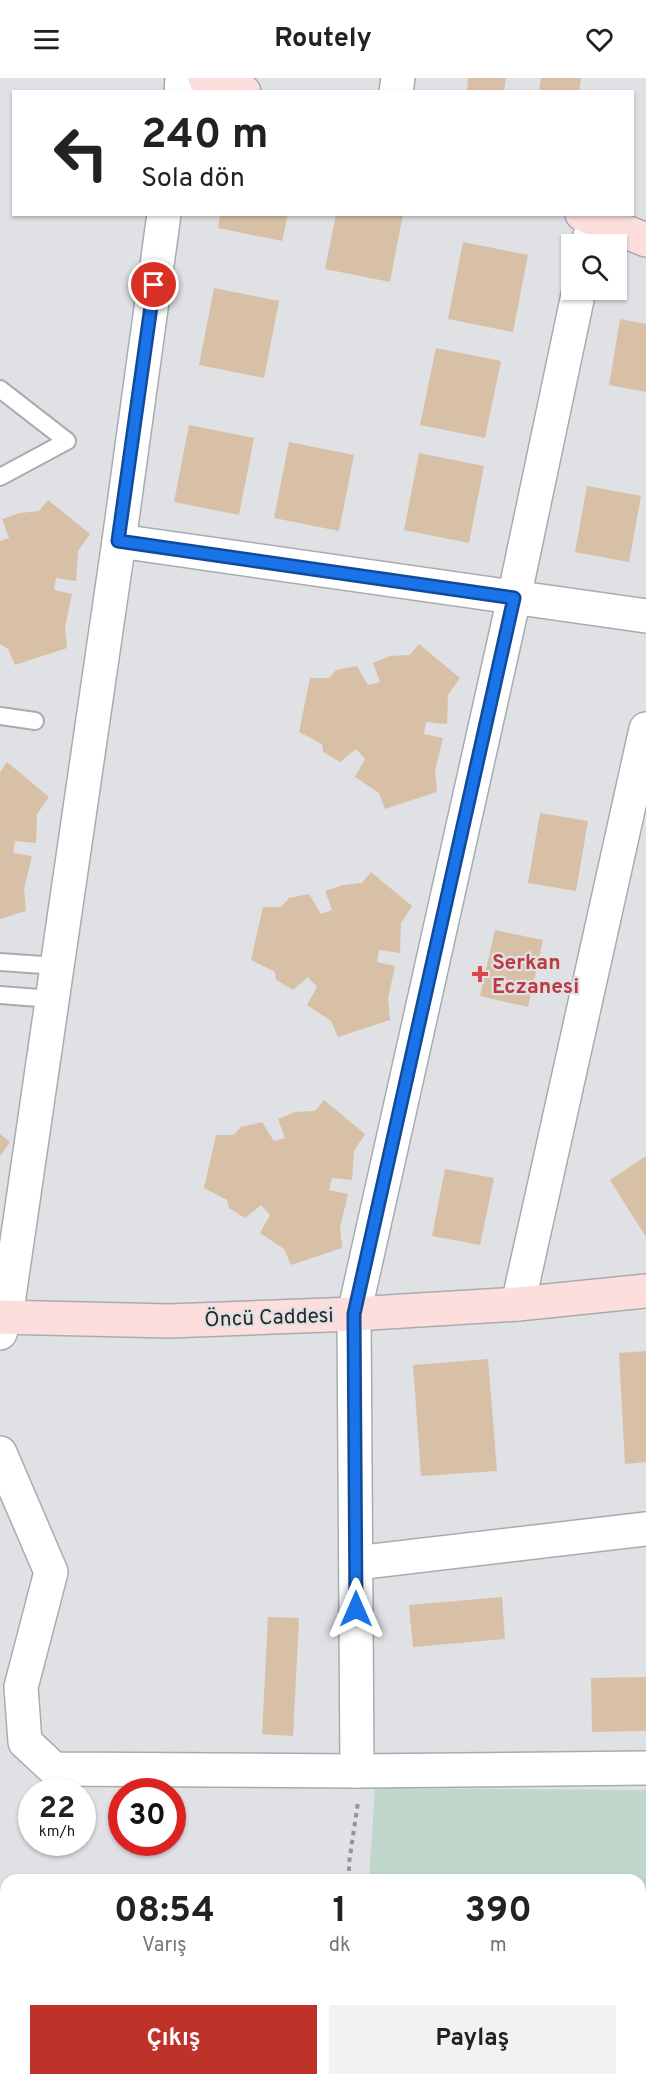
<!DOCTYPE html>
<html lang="tr">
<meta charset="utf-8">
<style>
:root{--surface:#fff;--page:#f2f2f2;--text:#222;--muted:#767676;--accent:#bf322a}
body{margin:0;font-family:Overpass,sans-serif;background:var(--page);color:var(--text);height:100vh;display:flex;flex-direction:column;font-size:22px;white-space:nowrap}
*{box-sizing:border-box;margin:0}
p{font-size:20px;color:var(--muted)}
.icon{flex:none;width:33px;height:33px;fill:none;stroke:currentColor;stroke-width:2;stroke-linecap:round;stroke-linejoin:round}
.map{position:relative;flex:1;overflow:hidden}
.panel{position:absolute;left:0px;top:1796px;width:646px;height:212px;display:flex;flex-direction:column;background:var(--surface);border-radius:18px 18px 0 0;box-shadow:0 2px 4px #0004}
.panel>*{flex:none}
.guide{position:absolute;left:12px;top:12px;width:622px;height:126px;border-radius:0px;box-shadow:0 2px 4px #0004;background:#fff;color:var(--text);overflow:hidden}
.controls{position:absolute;left:561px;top:156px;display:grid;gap:12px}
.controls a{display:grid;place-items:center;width:66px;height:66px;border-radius:0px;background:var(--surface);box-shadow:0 2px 4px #0004;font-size:30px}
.speed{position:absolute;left:18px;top:1700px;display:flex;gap:12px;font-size:30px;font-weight:700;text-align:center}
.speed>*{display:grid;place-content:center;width:78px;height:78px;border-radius:50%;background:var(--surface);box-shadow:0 2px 4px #0004;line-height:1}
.speed small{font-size:15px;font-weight:400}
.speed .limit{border:9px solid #d22;background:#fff;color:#111}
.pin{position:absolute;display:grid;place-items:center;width:51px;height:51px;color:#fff;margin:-26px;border:3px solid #fff;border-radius:50%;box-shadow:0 2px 6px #0007}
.me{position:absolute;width:66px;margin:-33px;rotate:0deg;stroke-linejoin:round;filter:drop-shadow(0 0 4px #0008)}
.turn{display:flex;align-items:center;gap:21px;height:126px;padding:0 30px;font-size:27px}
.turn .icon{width:78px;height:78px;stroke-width:2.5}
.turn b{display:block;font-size:42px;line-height:51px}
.eta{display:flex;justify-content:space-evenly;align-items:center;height:102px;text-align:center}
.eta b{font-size:36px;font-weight:700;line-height:42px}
.cta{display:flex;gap:12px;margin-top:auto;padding:12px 30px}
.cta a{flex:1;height:69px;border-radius:0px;background:var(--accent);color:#fff;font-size:24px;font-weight:700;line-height:69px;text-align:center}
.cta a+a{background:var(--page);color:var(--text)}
header{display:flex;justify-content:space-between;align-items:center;height:78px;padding:0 30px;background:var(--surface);font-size:27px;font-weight:700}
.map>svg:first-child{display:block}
</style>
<header><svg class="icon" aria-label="menu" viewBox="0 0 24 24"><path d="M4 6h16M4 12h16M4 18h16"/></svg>Routely<svg class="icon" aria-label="heart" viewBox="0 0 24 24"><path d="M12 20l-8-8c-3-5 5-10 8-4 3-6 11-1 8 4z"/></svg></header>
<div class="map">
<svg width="646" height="2006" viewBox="0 0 646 2006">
<rect width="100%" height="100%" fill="#dfe1e4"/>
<polygon fill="#c1d7cc" points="375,1710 646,1712 646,2006 378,2006 378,2001 640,2001 640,1802 369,1801"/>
<g fill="#d8c0a6">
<polygon points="468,0 506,0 504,14 467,14"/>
<polygon points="541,0 581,0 579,14 539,14"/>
<polygon points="220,136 288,136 282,163 218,150"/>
<polygon points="336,136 403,136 390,204 325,191"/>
<polygon points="463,164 528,177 513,254 448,241"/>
<polygon points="214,210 279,223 264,300 199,287"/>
<polygon points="620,241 646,246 646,314 609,307"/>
<polygon points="436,270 501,283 485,360 420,347"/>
<polygon points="189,347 254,360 239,437 174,424"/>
<polygon points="289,364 354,377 339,453 274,440"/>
<polygon points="419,375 484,388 469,465 404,452"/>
<polygon points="587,408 641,418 629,484 575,474"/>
<polygon points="48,422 90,456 78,473 76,503 56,500 54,512 72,516 65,549 67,570 15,587 8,571 0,566 0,463 9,460 2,441 20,435 39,433"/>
<polygon points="419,566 460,600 448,617 447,646 426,644 424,656 443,660 435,693 437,714 385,731 379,715 355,699 365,681 356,671 340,684 323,674 322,666 299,654 310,600 329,600 336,592 357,588 368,607 380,604 373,585 390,578 410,577"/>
<polygon points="7,684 49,719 37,736 36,765 15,763 13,775 32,778 24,811 26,833 0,841 0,694"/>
<polygon points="540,735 588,743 576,813 528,805"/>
<polygon points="371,794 412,828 401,845 400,875 379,872 377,884 395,888 388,921 390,942 338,959 331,943 307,927 317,909 308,899 293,912 276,902 275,894 251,882 263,829 281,829 289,820 309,816 321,836 332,832 325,813 343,807 362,805"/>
<polygon points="495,852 543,862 528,929 480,918"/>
<polygon points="324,1022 365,1056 354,1073 352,1102 332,1100 329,1112 348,1116 340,1149 342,1170 291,1187 284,1171 260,1155 270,1137 261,1127 245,1140 229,1130 227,1122 204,1110 216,1057 234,1057 241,1049 262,1044 274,1063 285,1060 278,1041 295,1034 315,1033"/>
<polygon points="0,1056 10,1064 0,1078"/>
<polygon points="646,1078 646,1159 610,1102"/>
<polygon points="445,1091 494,1100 480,1167 432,1158"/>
<polygon points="646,1273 646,1384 625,1386 619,1275"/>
<polygon points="488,1281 497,1393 421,1398 413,1287"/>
<polygon points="502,1519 505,1561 413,1569 409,1527"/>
<polygon points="268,1539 299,1540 293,1658 262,1656"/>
<polygon points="646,1599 646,1653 592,1654 591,1600"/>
</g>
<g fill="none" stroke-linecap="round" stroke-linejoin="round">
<defs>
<g id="lane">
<polyline points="0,311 67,363 0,399"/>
<polyline points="0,638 35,643"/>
<polyline points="0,884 57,888"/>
<polyline points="0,917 52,921"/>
</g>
<g id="street">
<polyline points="181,14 182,0"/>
<polyline points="396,14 398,0"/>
<polyline points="588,166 594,141"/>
<polyline points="119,463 646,538"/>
<polyline points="518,1226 646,651"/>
<polyline points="0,1255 6,1239 119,463 164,136"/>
<polyline points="0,1375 51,1494 21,1609 25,1664 54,1691 357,1693 646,1690"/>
<polyline points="356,1485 646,1451"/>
<polyline points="357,1693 354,1236 514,520 579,212"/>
</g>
<g id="secondary">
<polyline points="205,0 244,14"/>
<polyline points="582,136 646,162"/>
<polyline points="0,1239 169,1243 354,1236 518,1226 646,1213"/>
</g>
</defs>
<use href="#lane" stroke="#a9abae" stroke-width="20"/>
<use href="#street" stroke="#a9abae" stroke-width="36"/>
<use href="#secondary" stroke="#a9abae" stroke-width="36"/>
<g stroke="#939597" stroke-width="4" stroke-dasharray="4.5 4.5" stroke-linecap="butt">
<polyline points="349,1802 349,1785 358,1724"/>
<polyline points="362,2001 363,2006"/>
</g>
<use href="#lane" stroke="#fff" stroke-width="16"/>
<use href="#street" stroke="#fff" stroke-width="33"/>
<use href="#secondary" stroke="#fcdedc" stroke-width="33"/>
</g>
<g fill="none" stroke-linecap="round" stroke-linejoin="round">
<defs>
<polyline id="route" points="154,207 118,463 514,520 354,1236 356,1531"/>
</defs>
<use href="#route" stroke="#114b97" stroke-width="15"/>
<use href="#route" stroke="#1a73e8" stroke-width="10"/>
</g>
<path fill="#e0444e" stroke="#dfe1e4" stroke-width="2" d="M477 887h6v6h6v6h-6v6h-6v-6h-6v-6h6z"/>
<g text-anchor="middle" stroke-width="4.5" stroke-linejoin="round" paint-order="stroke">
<g font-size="21" font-weight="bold" fill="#be3a42" stroke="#dfe1e4" text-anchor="start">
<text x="492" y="891">Serkan<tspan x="492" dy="24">Eczanesi</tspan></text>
</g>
<g font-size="21" fill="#272829" stroke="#dfe1e4">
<text transform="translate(269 1239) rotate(-2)" y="7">Öncü Caddesi</text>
</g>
</g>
</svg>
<div class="controls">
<a><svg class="icon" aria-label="search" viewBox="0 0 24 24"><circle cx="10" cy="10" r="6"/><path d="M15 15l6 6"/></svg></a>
</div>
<div class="speed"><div>22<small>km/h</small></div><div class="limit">30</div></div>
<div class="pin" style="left:154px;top:207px;background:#d93025"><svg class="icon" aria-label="arrive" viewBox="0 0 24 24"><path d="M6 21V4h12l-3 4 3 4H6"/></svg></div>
<svg class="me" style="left:356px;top:1531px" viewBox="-20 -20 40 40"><path d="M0-17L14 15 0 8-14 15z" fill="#1a73e8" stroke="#fff" stroke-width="4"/></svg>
<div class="guide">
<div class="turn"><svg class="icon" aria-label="left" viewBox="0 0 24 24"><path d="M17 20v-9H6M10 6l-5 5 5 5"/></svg><div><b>240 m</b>Sola dön</div></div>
</div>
<section class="panel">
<div class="eta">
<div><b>08:54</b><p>Varış</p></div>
<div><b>1</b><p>dk</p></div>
<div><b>390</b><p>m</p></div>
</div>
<div class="cta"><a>Çıkış</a><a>Paylaş</a></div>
</section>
</div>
